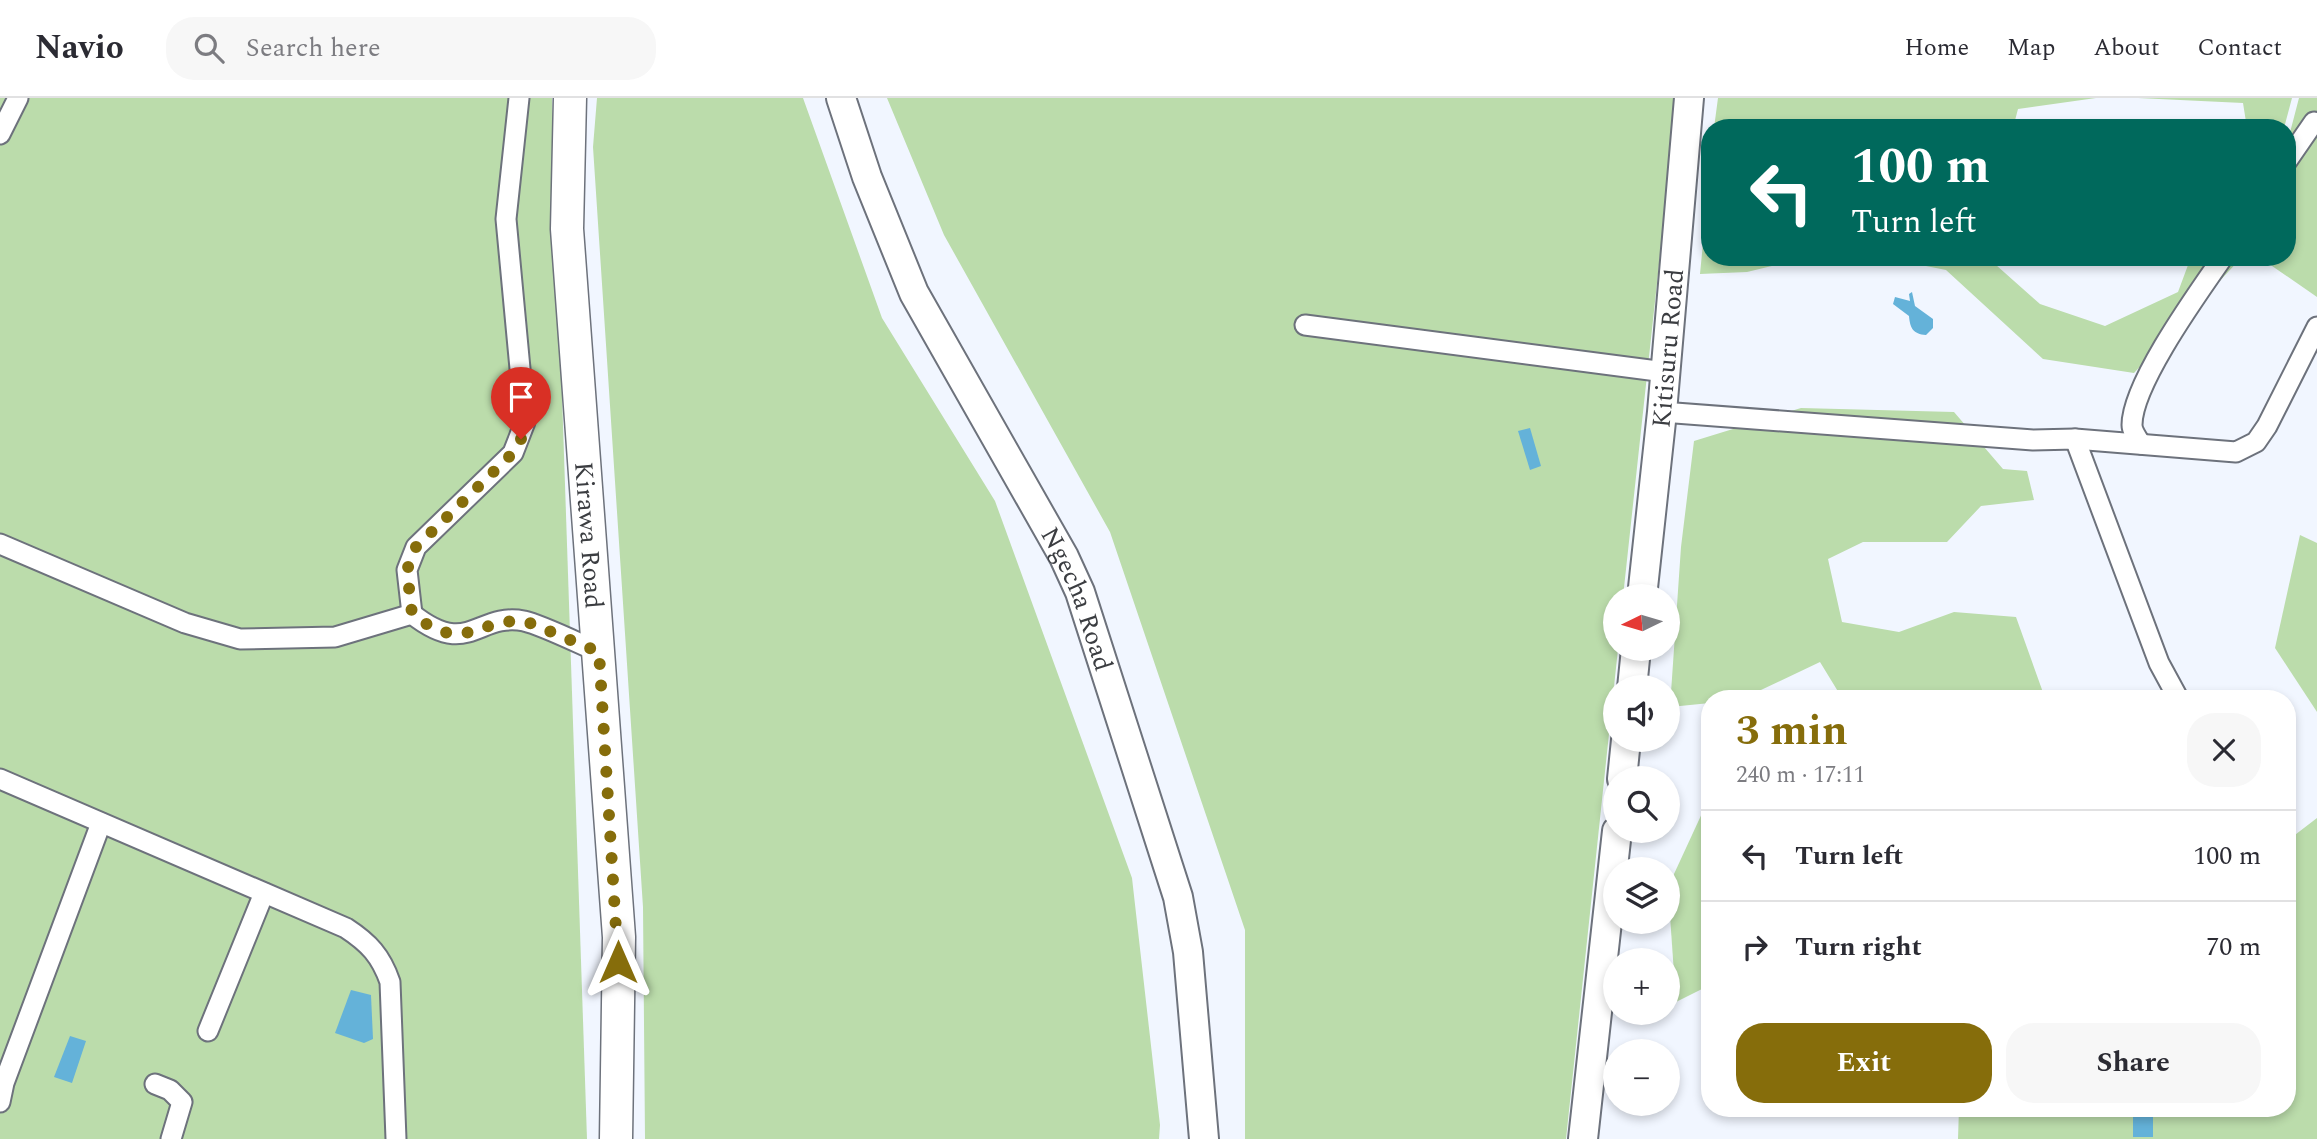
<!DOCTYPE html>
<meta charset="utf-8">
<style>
:root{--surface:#fff;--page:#f7f7f7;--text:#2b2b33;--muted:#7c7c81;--line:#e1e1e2;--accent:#866d0b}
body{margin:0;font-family:Spectral,serif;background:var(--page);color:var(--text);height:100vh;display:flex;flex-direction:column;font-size:26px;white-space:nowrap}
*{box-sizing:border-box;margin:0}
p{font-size:23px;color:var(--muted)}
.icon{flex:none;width:38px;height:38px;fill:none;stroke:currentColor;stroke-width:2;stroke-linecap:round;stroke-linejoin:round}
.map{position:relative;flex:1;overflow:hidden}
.side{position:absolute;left:1701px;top:592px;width:595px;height:427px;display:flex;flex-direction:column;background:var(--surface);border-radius:28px;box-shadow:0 4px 10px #0003}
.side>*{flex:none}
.top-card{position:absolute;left:1701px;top:21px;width:595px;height:147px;border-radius:28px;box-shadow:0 4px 10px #0003;background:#00695c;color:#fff;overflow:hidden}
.needle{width:46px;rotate:265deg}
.fabs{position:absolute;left:1603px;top:486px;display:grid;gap:14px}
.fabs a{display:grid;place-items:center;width:77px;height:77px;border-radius:50%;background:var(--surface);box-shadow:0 4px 10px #0003;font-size:35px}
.pin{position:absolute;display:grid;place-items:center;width:60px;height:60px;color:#fff;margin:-72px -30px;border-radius:50% 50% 50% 0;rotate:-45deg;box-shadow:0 0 7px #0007}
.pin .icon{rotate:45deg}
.me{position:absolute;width:77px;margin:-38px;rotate:0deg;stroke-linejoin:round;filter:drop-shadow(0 0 5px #0008)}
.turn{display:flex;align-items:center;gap:24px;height:147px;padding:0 35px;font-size:32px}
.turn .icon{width:91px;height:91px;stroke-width:2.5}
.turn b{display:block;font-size:49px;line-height:60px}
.round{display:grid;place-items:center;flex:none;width:74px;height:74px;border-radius:28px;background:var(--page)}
.headline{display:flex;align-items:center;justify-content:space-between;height:119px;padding:0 35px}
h1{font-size:42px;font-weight:700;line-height:52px;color:var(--accent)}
.cta{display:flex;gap:14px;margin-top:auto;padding:14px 35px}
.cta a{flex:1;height:80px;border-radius:28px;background:var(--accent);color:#fff;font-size:28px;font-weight:700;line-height:80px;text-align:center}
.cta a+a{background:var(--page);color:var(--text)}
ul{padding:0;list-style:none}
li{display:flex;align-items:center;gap:21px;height:91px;padding:0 35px;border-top:2px solid var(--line)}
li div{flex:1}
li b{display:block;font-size:26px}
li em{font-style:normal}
header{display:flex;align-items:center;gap:42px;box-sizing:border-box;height:98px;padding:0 35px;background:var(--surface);border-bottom:2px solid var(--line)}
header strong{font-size:33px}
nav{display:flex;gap:38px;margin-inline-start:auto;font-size:24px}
.search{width:490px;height:63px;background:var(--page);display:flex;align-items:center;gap:18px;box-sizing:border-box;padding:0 24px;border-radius:28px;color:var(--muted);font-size:26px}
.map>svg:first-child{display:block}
</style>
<header>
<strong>Navio</strong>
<div class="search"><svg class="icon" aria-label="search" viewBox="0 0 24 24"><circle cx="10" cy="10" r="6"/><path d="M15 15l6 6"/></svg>Search here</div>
<nav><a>Home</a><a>Map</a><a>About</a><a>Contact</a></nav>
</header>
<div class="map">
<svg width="2317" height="1041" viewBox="0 0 2317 1041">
<rect width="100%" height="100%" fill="#f1f6ff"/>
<g fill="#bbdcab">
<polygon points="0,0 552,0 587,1041 0,1041"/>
<polygon points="597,0 803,0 882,220 995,403 1132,780 1160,1027 1159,1041 645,1041 643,809 593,49"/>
<polygon points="887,0 1677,0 1623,499 1615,499 1618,551 1566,1041 1245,1041 1245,832 1110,434 944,137"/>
<polygon points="1718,0 2096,0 2018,11 2013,30 1714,30"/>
<polygon points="2138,0 2292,0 2284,30 2247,30 2243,5"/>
<polygon points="2299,0 2317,0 2317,199 2259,159 2287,159 2287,46"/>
<polygon points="1710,73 1710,159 1808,159 1747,174 1700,176"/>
<polygon points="1881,159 1987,159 2040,206 2105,228 2178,194 2191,159 2242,159 2134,275 2043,261 1946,172"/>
<polygon points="1801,310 1954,314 2003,371 2027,373 2034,402 1981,408 1947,444 1863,444 1828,461 1842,524 1899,534 1954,514 2016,519 2045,600 1842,600 1820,564 1744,600 1710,600 1710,605 1670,609 1681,449 1694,343"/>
<polygon points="2300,437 2317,445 2317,614 2275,550"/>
<polygon points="1710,698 1710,887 1676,904 1668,789"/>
<polygon points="2317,720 2317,1041 1958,1041 1959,1010 2287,1010 2287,743"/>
</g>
<g fill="#64b2d9">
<path d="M1912,194L1915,208L1933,221V230L1926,237C1913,236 1910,230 1909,218L1893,206L1895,199L1910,203L1909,196Z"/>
<polygon points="1530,330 1541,368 1530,372 1518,333"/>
<polygon points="351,892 371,897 373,941 364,945 335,935"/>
<polygon points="70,938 86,943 72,985 54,979"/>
<rect x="2133" y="1010" width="20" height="29"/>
</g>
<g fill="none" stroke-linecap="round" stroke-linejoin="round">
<defs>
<g id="street">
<polyline points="0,36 18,0"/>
<polyline points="2287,63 2314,24"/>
<polyline points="1305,227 1665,274"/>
<polyline points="1662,314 2033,342 2075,341 2236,354 2256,344 2267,328 2317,229"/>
<polyline points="2075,341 2159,565 2178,600"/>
<path d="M2141,346C2137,340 2132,333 2132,327C2132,286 2198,195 2223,159"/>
<polyline points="0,446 185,525 240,541 335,539 412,516"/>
<polyline points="412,516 407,472 416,449 513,355 525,324 506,121 519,0"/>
<path d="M412,516C469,561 477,514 524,523C542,527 580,546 599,554"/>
<path d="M0,681L346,830C369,845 381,858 390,884L396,1041"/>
<polyline points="208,933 264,795"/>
<polyline points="155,986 170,992 182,1004 171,1041"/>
<polyline points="0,1004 4,985 101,725"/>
</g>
<g id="secondary">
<path id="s1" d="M841,0L867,79L914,195L1064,459L1080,494L1178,799L1188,854L1204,1041"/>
<path id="s2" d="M1642,499L1662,314L1689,0"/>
<polyline points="1632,590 1636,551"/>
<polyline points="1622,681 1626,642"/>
<polyline points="1583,1041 1617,733"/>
</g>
<g id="primary">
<path id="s3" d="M570,0L567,131L619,839L616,1041"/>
</g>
</defs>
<use href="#street" stroke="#6d727c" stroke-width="23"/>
<use href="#secondary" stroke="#6d727c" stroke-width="32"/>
<use href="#primary" stroke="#6d727c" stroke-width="35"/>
<use href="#street" stroke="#fff" stroke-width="19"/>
<use href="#secondary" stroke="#fff" stroke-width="28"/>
<use href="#primary" stroke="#fff" stroke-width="32"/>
</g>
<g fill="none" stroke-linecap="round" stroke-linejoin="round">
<path stroke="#866d0b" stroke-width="12" stroke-dasharray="0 21.6" d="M521,341L513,355L416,449L407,472L412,516C465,557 474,521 525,523L599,554L618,864"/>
</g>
<g text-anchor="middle" stroke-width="7" stroke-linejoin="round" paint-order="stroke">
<g font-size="26" fill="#3b3d41" stroke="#f1f6ff">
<text dy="9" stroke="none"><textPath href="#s2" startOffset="250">Kitisuru Road</textPath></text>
<text dy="9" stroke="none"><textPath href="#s3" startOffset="438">Kirawa Road</textPath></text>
<text dy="9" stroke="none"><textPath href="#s1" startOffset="556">Ngecha Road</textPath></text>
</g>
</g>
</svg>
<div class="fabs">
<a><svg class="needle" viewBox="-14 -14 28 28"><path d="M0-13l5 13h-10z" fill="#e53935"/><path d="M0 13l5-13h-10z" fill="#7c7c81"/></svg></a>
<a><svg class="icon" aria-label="sound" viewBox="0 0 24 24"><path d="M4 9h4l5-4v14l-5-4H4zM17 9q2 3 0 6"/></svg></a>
<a><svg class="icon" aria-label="search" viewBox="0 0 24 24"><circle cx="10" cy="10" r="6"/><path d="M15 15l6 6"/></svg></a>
<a><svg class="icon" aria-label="layers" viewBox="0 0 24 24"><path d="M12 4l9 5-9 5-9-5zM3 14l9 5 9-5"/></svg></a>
<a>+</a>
<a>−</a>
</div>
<div class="pin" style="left:521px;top:341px;background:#d93025"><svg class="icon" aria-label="arrive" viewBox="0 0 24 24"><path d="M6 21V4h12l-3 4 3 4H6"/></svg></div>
<svg class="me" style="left:618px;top:864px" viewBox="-20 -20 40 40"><path d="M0-17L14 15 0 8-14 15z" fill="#866d0b" stroke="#fff" stroke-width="4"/></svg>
<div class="top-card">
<div class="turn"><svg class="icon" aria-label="left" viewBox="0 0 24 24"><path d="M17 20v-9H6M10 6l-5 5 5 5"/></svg><div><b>100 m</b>Turn left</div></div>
</div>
<section class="side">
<div class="headline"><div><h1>3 min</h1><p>240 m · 17:11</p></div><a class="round"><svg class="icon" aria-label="close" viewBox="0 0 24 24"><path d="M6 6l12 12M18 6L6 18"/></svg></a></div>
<ul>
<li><svg class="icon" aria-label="left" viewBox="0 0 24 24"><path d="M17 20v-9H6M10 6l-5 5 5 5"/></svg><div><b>Turn left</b></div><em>100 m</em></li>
<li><svg class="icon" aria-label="right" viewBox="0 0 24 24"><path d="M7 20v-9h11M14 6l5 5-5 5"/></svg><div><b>Turn right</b></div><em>70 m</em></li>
</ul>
<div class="cta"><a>Exit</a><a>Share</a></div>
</section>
</div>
